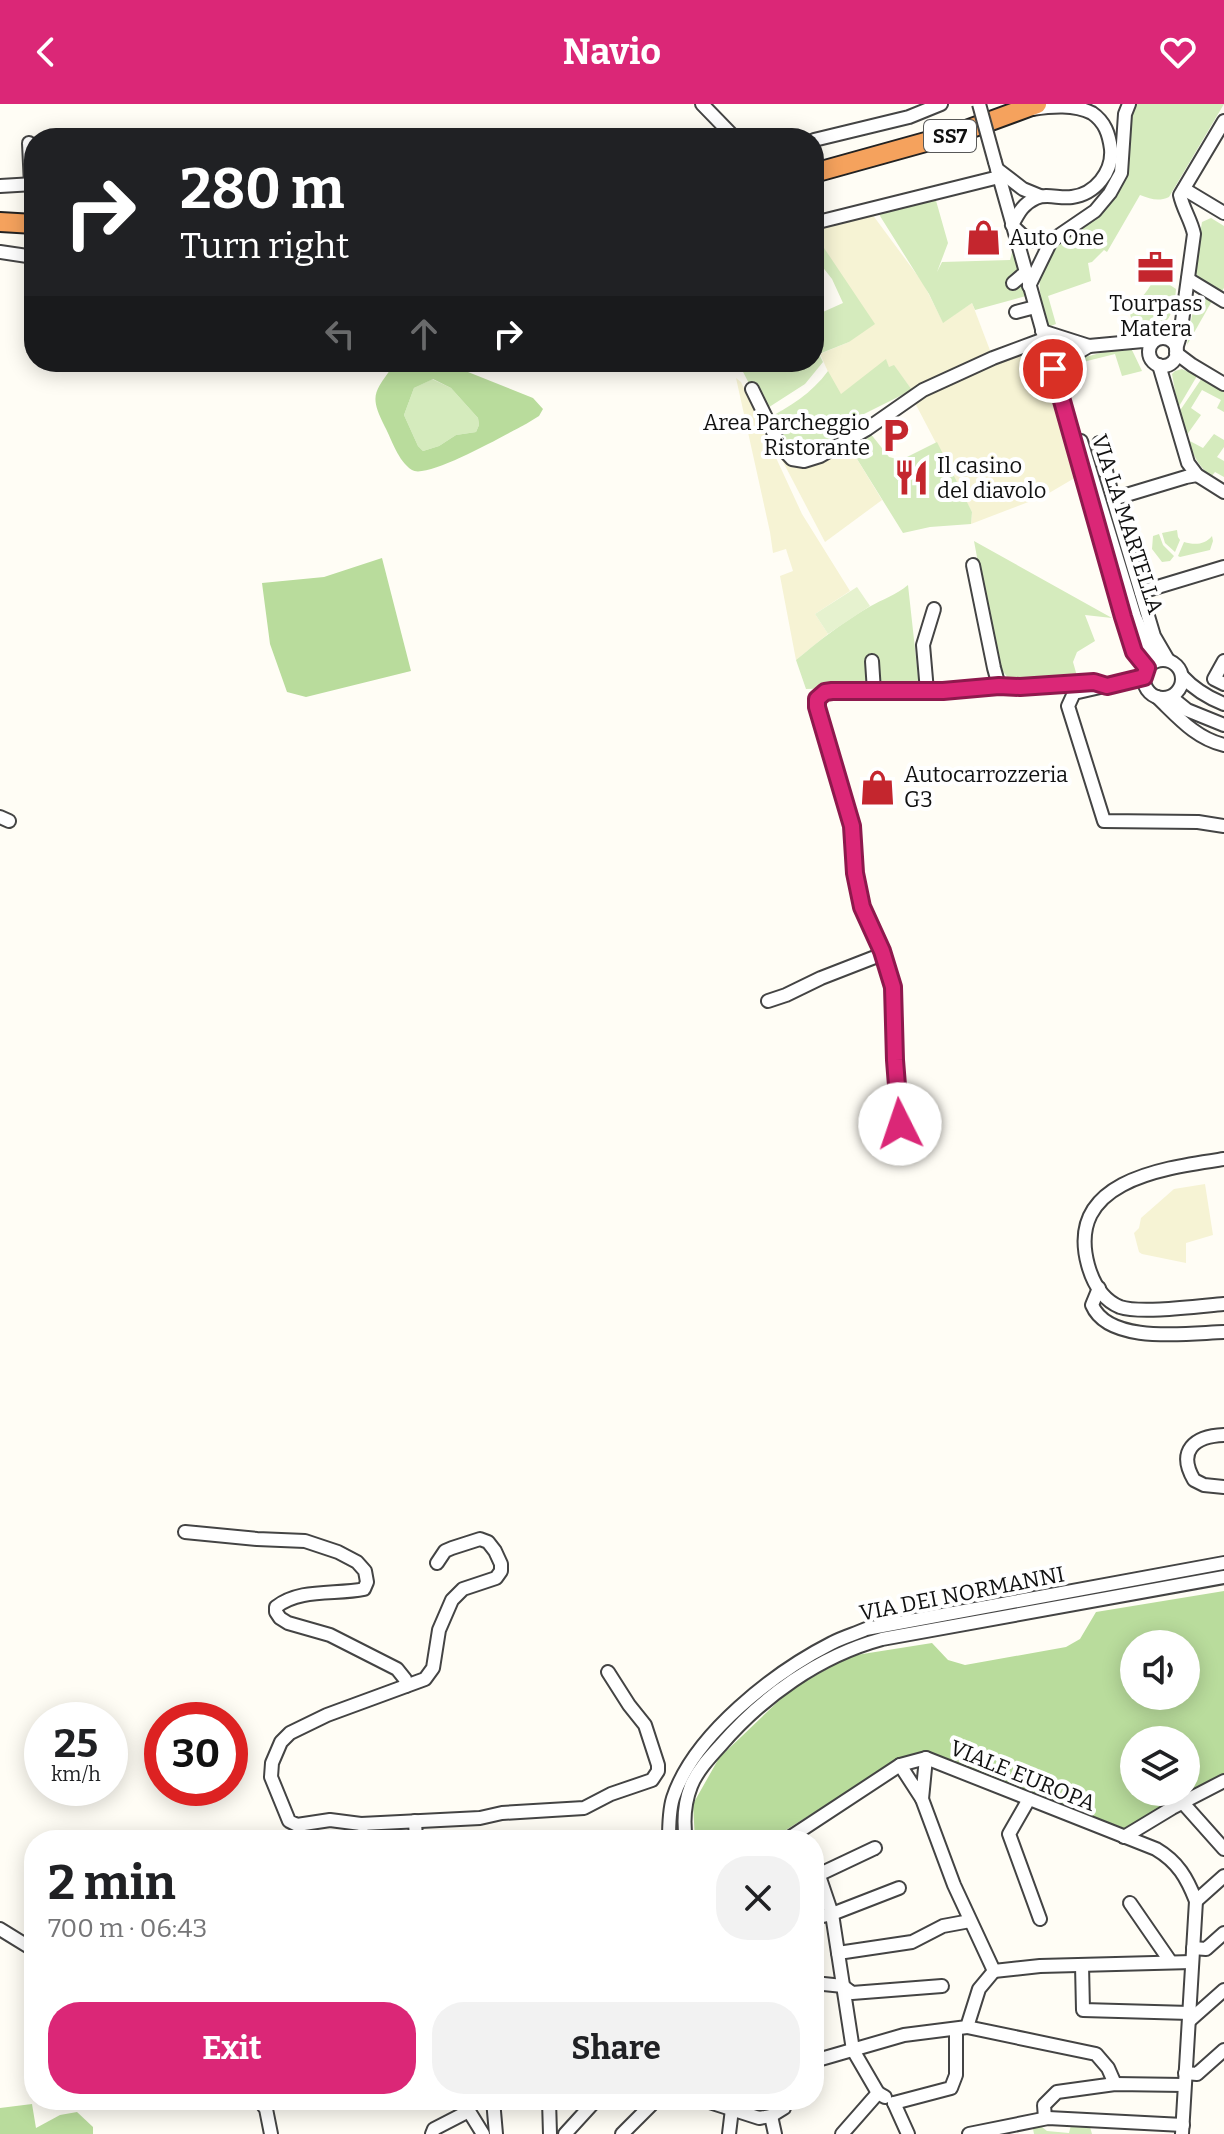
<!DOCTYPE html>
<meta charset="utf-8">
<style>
:root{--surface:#fff;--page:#f2f2f2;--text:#202124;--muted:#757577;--accent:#db2777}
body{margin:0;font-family:Bitter,serif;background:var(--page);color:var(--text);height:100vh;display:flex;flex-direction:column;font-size:30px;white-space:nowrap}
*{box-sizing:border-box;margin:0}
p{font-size:26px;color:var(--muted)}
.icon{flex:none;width:44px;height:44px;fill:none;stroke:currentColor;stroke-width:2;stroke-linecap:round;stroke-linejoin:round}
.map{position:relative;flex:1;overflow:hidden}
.drawer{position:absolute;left:24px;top:1726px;width:800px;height:280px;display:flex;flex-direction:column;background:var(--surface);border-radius:32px;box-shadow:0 4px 20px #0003}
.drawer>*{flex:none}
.banner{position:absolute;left:24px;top:24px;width:800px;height:244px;border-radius:32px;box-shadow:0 4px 20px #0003;background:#202124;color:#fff;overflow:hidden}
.controls{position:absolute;left:1120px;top:1526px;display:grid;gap:16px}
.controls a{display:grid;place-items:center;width:80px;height:80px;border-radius:50%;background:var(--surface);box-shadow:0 4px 20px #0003;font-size:40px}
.speed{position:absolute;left:24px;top:1598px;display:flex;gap:16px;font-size:40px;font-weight:700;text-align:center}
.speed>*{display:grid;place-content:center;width:104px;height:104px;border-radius:50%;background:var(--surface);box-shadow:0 4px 20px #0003;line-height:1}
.speed small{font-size:20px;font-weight:400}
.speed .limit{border:12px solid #d22;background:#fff;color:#111}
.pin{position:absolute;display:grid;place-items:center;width:68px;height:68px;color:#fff;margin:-34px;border:4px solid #fff;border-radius:50%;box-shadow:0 2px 8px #0007}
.me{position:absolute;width:88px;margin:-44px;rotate:356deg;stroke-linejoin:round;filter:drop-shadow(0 0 6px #0008)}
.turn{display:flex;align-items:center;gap:28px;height:168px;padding:0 24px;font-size:36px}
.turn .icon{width:104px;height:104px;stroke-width:2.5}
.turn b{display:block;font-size:56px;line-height:68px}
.lanes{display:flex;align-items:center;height:76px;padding:0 24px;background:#0003;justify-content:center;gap:40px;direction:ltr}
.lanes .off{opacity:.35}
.round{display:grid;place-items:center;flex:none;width:84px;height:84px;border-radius:32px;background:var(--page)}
.head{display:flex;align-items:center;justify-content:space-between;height:136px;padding:0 24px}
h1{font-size:48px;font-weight:700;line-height:60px}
.cta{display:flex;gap:16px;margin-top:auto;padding:16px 24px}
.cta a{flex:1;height:92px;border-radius:32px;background:var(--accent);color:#fff;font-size:32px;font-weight:700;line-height:92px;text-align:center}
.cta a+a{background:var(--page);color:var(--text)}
header{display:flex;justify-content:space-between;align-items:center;height:104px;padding:0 24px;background:var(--accent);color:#fff;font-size:36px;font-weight:700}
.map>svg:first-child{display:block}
</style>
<header><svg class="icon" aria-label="back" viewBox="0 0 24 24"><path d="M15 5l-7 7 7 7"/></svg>Navio<svg class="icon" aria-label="heart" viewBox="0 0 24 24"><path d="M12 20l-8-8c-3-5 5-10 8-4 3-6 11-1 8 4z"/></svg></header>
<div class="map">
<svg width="1224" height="2030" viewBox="0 0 1224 2030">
<rect width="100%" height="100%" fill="#fffdf5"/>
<g fill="#f6f3d4">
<polygon points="872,110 923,179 943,218 972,199 991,249 912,286 894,262 889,264 886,256 839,292 820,250 849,238 871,217 814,129 814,125"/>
<polygon points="1041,243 1078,372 1044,392 971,420 972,408 914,297 953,278"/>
<polygon points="736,274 741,278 802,410 850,487 815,510 828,530 796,556 780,472 793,467 786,445 773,449 770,428"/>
<polygon points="849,342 882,396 825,438 781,354 792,361 813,361 831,353"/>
<polygon points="1205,1080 1213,1131 1186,1139 1186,1159 1142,1150 1139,1148 1134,1129 1139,1124 1141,1114 1174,1085"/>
</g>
<g fill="#d5ebbd">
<path d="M1134,0H1224L1169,93C1158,98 1151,95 1140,91L1107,148L1104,146L1092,158L1088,159L1091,177L1048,192L1056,220L1048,223C1031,166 1038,152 1086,119C1095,112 1107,104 1113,94C1126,73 1127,34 1131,9Z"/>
<polygon points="935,93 948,139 937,168 942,158 1010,156 1013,145 1026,192 975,206 972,199 943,219 929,190 875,104"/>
<polygon points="1211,114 1224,122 1224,184 1222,187 1199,174 1194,166 1202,118"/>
<polygon points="814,129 875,220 849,238 819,250 823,258 805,280 763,307 738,258 814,258 814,212 843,199 832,175 814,152"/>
<path d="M1155,171L1176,185C1174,213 1166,227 1136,229L1127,201C1142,197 1150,185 1155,171Z"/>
<polygon points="1198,191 1212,197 1187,241 1195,194"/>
<polygon points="1115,245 1132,246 1142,267 1122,272 1115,250 1079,259 1078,255"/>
<path d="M886,255L889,263L894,261L912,286L854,315L861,329L811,355H792L766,315C790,303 812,289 828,267L841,290Z"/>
<polygon points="1182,265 1197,272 1178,304 1172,270 1175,267"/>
<polygon points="1202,274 1224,288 1224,308 1217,304 1221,296 1202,286 1191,304 1201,311 1186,332 1179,308"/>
<polygon points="432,275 451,284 478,314 479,321 476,328 456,331 439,342 423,347 418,342 404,311 414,284"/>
<polygon points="870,329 889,353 901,356 937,338 972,408 971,420 930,423 903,429 849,342"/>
<path d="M1214,330L1224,336V343L1217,353L1224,357V373L1215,368L1211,373C1199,362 1193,352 1188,336L1203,344Z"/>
<polygon points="1177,426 1178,433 1180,436 1175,448 1165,439 1162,429"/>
<polygon points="1159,430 1163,441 1174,452 1170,457 1162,458 1152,445 1153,432"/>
<path d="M1212,432L1213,437L1210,446L1180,453L1178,452L1184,438C1194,441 1205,441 1212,432Z"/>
<polygon points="974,437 1112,514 1085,511 1095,537 1077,548 1073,558 1077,572 1011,577 997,561"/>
<polygon points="1143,437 1153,472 1141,463 1135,439"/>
<path d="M908,481L919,581L806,585L796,556C819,537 843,518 869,503C883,495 896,491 908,481Z"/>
<polygon points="1032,2020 1038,2020 1047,2027 1069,2029 1071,2021 1090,2023 1092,2030 1034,2030"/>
</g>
<g fill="#b9dc9c" fill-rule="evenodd">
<path d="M409,258H448L468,268L533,294L543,305L539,312L526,320C508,329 427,376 412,366C398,357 392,336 385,323C369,291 374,289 393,262ZM433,275L451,284L478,314L479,321L476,328L456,331L439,342L423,347L418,342L404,311L414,284Z"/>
<polygon points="382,454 411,567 306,593 287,588 270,540 262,479 324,473"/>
<path d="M1224,1487V1672L1126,1725L927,1648L896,1657L770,1736H695L693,1700L719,1654L790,1586L850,1552L932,1539L948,1556L965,1561L1066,1543L1080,1535L1096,1508ZM1134,1540H1186V1592H1134ZM1134,1636H1186V1688H1134Z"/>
<polygon points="32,2000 36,2024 60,2011 77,2008 93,2023 93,2030 0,2030 0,2004"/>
</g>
<polygon fill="#e6f2cf" points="857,483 870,502 828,530 815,510"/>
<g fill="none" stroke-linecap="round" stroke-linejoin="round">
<defs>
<g id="minor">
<polyline points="702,0 735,34"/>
<path d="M1032,5C1052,2 1074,0 1092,9C1105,18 1109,30 1111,45C1113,68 1095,90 1072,93C1060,95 1047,89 1036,94C1023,100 1019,108 1012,121C1025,135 1030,139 1051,137"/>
<polyline points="814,36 909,13 941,0"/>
<polyline points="29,39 31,81"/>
<polyline points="995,58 1123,513 1134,548 1147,564"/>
<polyline points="997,65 1023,85 1040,92"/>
<polyline points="0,82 34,80"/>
<polyline points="1184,85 1224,109"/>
<polyline points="814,119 999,73"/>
<polyline points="0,148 34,153"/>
<polyline points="1188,175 1224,197"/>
<polyline points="1013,179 1026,168"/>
<polyline points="1029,182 1051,137 1095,107 1110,89 1121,69 1125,10 1129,0"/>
<polyline points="1016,208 1035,203"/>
<polyline points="1042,227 1089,242 1143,237 1152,239"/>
<circle cx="1163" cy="248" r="14"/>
<path d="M1176,245L1180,232L1194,130C1191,116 1183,105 1180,91L1224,17"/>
<polyline points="1176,249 1192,261 1224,280"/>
<polyline points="1159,261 1188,359 1197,371 1224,388"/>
<polyline points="1057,278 1074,251 1089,242"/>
<polyline points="752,285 780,342 792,355 804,357 820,352 867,325 923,286 993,254 1044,235"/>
<polyline points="1081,337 1135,513 1155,557"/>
<polyline points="1099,339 1113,395 1154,532 1168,556"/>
<polyline points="1113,395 1186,373 1197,371"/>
<polyline points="973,461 994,564 999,582"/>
<polyline points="1141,488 1224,463"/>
<circle cx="1163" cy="575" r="19"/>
<polyline points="872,557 874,587"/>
<polyline points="1224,557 1214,575 1224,580"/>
<path d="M1182,572C1193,584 1209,594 1224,600"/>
<polyline points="1144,573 1074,589 1068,602 1104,717 1198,718 1224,722"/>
<polyline points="927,587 923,541 934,505"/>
<path d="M1157,593C1178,613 1195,634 1224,641"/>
<polyline points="1171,593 1187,606 1224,621"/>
<polyline points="0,713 9,717"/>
<polyline points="768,897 786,891 821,874 875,853 882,847"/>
<polyline points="900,1020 895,956 893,883 882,847 862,803 855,769 852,722 817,603 817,595 825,588 832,587 943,587 999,582 1020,583 1094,578 1107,582"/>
<path d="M1224,1055C1164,1064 1065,1076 1088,1161C1093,1179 1103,1196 1120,1203C1141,1210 1200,1202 1224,1200"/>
<path d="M1099,1184L1092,1201C1109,1241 1189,1229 1224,1228"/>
<path d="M1224,1331C1194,1332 1177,1347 1194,1376L1204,1381L1224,1383"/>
<path d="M185,1428L257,1435L305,1437L338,1448L357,1458L365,1467L367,1478L364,1485C336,1491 300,1484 276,1503V1508L280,1514L288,1519L330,1531L397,1565L405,1575L406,1582"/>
<polyline points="900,1661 922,1695 926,1654"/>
<polyline points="922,1695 954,1781 994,1867"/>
<polyline points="1029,1695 1009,1730 1040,1815"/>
<polyline points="1183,1699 1224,1745"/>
<polyline points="415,1717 416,1736"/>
<polyline points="361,1720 480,1714 502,1709 584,1704 611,1690 652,1676 658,1667 658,1661 645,1621 629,1601 608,1568"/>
<polyline points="1124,1733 1172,1704 1224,1677"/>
<polyline points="362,1736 361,1720 330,1716 297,1721 289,1717 271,1673 272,1659 281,1638 290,1629 327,1611 425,1575 433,1564 439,1526 452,1496 463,1485 496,1474 501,1467 501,1460 495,1447 488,1438 480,1435 452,1444 445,1447 437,1459"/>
<path d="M669,1736C669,1722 669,1707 673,1694C694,1630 775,1568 832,1539C843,1533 855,1530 866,1525L1224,1459"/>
<path d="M686,1736C683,1717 684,1700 691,1682C697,1667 709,1654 720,1642C762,1593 819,1552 882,1535L1224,1473"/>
<path d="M786,1736L900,1661L926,1654L1156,1745C1178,1758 1187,1774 1196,1797L1182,2030"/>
<polyline points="814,1757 832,1810 853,1946 878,1989"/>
<polyline points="820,1770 875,1744"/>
<polyline points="1196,1797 1224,1772"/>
<polyline points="1130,1799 1170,1857"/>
<polyline points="814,1814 832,1810 899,1784"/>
<polyline points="0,1825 34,1846"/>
<polyline points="1193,1844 1206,1845 1224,1829"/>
<polyline points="838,1849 912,1838 943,1822 970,1817"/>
<polyline points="1082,1861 1083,1906 1190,1909"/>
<polyline points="994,1867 1040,1862 1192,1858"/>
<polyline points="814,1879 843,1882 852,1889 942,1882"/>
<polyline points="1189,1917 1224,1886"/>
<polyline points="967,1923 1096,1950 1108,1964 1115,1980"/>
<polyline points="814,1957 904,1931 967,1923 979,1885 994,1867"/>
<polyline points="1185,1969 1197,1970 1224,1946"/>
<polyline points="259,1996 266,2005 271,2030"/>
<polyline points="462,1996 483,2030"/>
<polyline points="493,1996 496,2030"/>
<polyline points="549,1996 550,2030"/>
<polyline points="703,1996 759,2014 771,2012 784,2004 786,1996"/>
<polyline points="894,1999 951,1984 956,1971 956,1926"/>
<polyline points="894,1999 908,2030"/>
<polyline points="771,2012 775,2030"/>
<polyline points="1045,2014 1044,2001 1057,1988 1115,1980 1184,1981"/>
<polyline points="432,2030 434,2025 469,2007"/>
<polyline points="565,2030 596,1996"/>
<polyline points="622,2030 656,1996"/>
<polyline points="729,2030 732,2005"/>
<polyline points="842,2030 878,1989 885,1993"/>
<polyline points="969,2030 1048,2014 1183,2021"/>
</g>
<g id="highway">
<polyline points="814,69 958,29 1037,0"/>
<polyline points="0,118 34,120"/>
</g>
</defs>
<use href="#minor" stroke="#444" stroke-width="16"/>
<use href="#highway" stroke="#222" stroke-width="22"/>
<use href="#minor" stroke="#fff" stroke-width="12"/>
<use href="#highway" stroke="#f5a25d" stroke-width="18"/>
<defs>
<polyline id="minor-bridge" points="979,0 995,58"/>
</defs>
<use href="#minor-bridge" stroke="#444" stroke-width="16" stroke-linecap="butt"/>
<use href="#minor-bridge" stroke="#fff" stroke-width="12"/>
</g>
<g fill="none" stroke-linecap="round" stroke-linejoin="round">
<defs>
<polyline id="route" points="900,1020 895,956 893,883 882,847 862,803 855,769 852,722 817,603 817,595 825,588 832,587 943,587 999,582 1020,583 1094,578 1107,582 1144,573 1147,564 1134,548 1123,513 1053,265"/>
</defs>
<use href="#route" stroke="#8e194d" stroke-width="20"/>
<use href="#route" stroke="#db2777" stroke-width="14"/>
</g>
<defs>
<symbol id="shop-bare" viewBox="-9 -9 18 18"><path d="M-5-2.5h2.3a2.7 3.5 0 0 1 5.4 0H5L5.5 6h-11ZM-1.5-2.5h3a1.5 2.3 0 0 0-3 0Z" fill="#c4262e" stroke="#fff" stroke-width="2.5" paint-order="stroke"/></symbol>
<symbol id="office-bare" viewBox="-9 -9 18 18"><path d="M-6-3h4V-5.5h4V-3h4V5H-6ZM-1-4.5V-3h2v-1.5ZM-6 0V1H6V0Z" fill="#c4262e" stroke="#fff" stroke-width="2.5" paint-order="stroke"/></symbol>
<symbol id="parking-bare" viewBox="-9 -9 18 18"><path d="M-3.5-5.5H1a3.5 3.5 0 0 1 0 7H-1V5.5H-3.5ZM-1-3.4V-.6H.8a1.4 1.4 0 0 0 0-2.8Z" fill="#c4262e" stroke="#fff" stroke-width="2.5" paint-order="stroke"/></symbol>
<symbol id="restaurant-bare" viewBox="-9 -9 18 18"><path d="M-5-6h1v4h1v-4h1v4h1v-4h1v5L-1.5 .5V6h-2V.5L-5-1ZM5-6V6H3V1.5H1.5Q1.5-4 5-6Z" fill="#c4262e" stroke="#fff" stroke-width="2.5" paint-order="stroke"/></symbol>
</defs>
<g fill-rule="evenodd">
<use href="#shop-bare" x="958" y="108" width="51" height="51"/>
<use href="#office-bare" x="1130" y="138" width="51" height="51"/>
<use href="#parking-bare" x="870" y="306" width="51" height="51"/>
<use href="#restaurant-bare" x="886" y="348" width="51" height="51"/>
<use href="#shop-bare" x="852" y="658" width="51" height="51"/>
</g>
<g text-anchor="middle" stroke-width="8" stroke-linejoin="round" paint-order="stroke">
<rect fill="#fff" stroke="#585858" stroke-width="2" x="924" y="16" width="52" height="32" rx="6"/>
<g font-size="20" font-weight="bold" fill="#111">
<text x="950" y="39">SS7</text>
</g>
<g font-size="22" fill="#111" stroke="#fff" text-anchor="start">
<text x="1009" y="141">Auto One</text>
<text x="1156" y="207" text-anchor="middle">Tourpass<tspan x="1156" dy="25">Matera</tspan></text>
<text x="870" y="326" text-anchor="end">Area Parcheggio<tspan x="870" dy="25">Ristorante</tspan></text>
<text x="937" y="369">Il casino<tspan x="937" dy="25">del diavolo</tspan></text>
<text x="904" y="678">Autocarrozzeria<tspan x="904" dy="25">G3</tspan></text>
</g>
<g font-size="22" fill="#111" stroke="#fff">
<text transform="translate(1128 420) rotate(72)" y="8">VIA LA MARTELLA</text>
<text transform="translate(962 1489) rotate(-11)" y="8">VIA DEI NORMANNI</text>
<text transform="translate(1023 1671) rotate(22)" y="8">VIALE EUROPA</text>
</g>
</g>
</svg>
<div class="controls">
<a><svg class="icon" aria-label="sound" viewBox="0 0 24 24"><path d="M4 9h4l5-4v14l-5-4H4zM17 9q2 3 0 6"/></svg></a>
<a><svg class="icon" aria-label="layers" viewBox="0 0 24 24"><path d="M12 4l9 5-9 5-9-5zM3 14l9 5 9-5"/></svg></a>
</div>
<div class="speed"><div>25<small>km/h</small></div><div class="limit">30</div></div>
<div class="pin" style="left:1053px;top:265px;background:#d93025"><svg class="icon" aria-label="arrive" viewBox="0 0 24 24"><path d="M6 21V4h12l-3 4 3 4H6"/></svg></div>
<svg class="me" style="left:900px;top:1020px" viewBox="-20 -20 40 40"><circle r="19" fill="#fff"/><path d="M0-13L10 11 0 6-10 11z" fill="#db2777"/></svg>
<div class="banner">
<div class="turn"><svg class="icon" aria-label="right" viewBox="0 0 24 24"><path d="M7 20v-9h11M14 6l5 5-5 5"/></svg><div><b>280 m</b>Turn right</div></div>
<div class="lanes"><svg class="icon off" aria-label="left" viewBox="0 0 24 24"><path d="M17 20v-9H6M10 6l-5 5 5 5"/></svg><svg class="icon off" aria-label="ahead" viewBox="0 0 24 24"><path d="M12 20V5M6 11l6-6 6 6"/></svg><svg class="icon" aria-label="right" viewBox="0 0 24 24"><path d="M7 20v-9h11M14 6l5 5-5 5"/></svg></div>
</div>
<section class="drawer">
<div class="head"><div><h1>2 min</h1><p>700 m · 06:43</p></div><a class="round"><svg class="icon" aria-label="close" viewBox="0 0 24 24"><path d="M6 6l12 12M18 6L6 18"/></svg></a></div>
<div class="cta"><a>Exit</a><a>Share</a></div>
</section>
</div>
